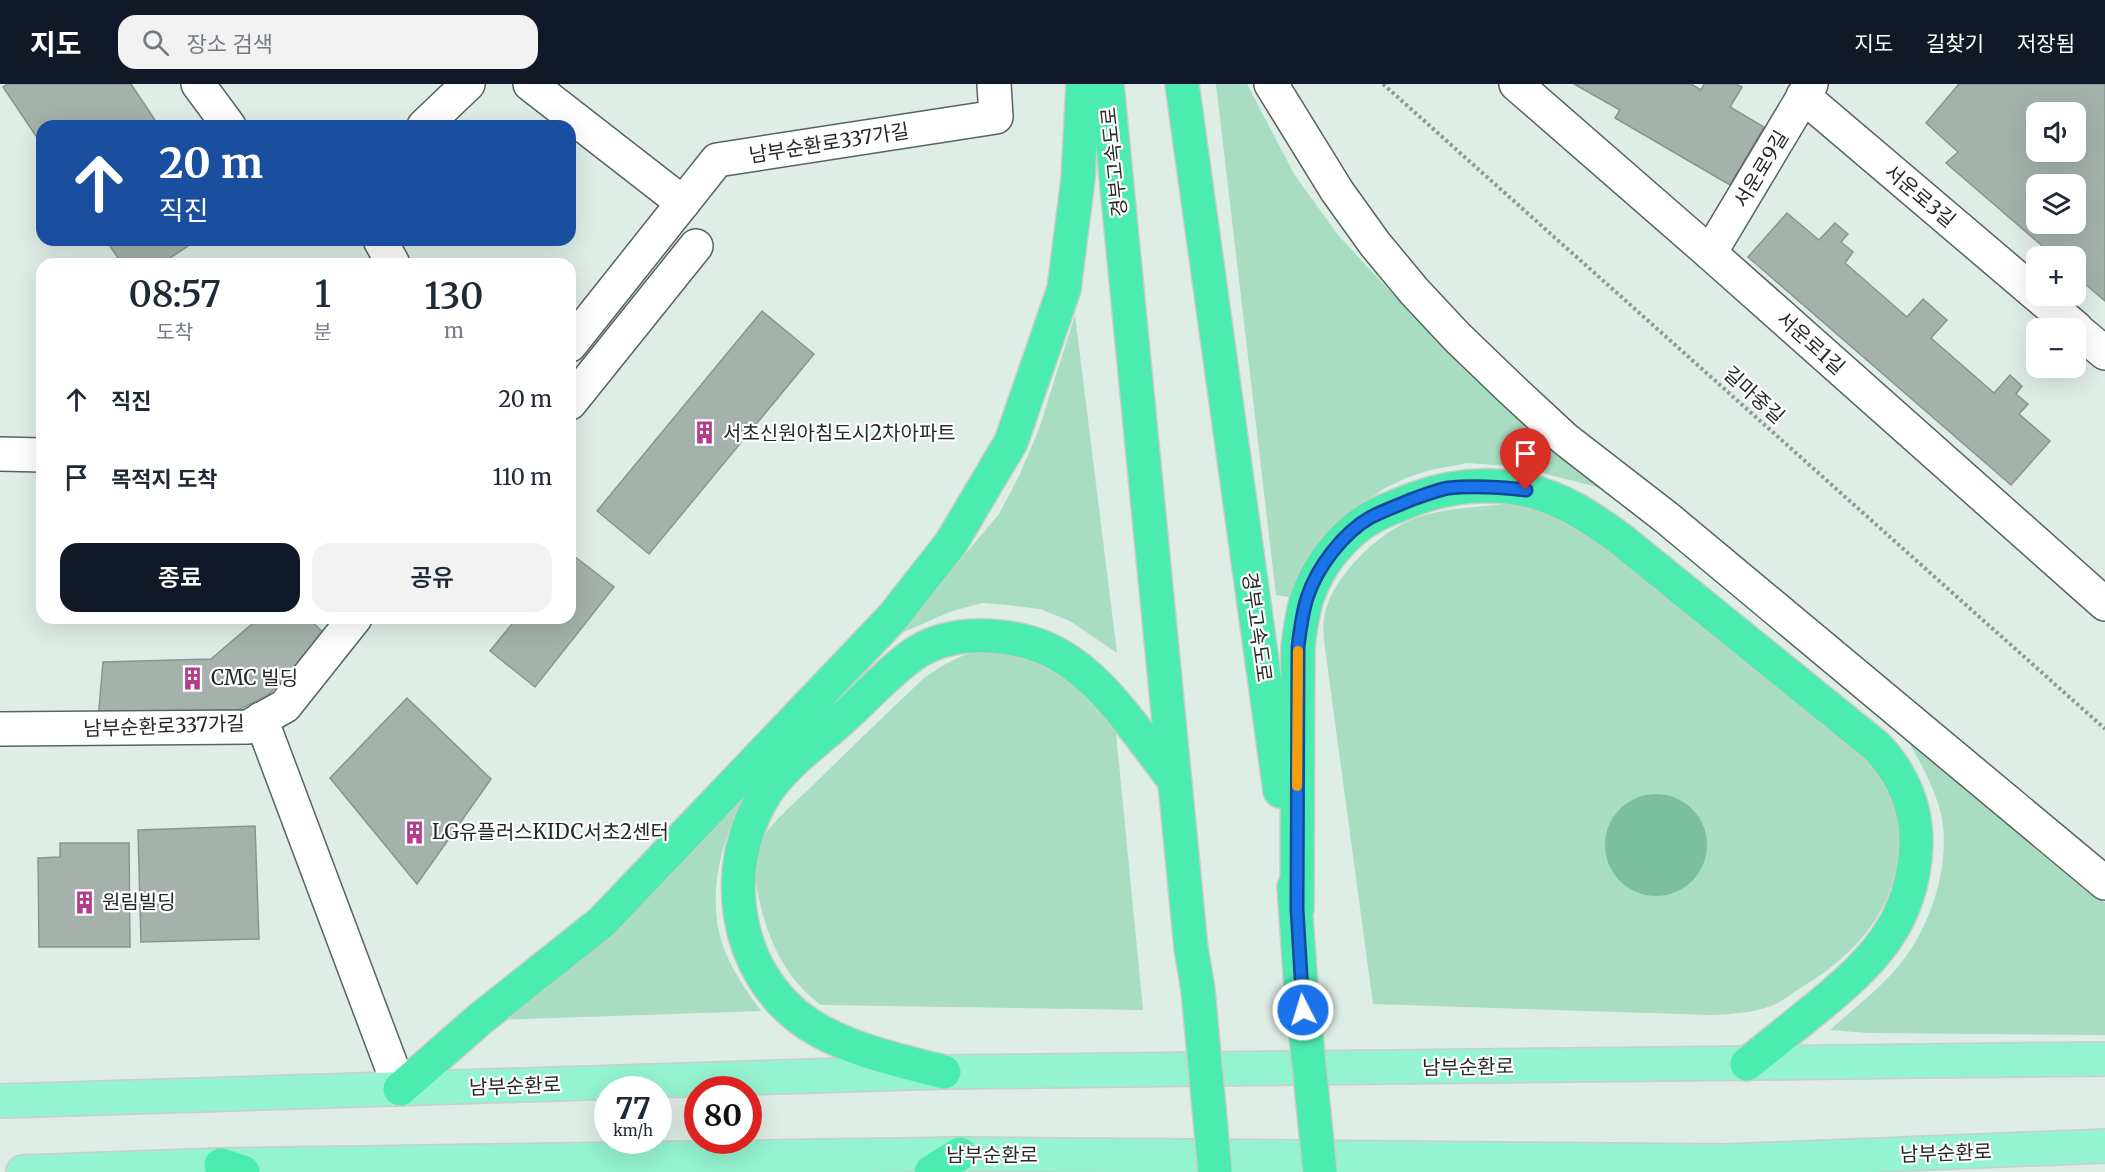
<!DOCTYPE html>
<html lang="ko">
<meta charset="utf-8">
<style>
:root{--surface:#fff;--page:#f2f2f3;--text:#1f2937;--muted:#747a83;--accent:#111827}
body{margin:0;font-family:Merriweather,"Noto Sans KR",serif;background:var(--page);color:var(--text);height:100vh;display:flex;flex-direction:column;font-size:22px;white-space:nowrap}
*{box-sizing:border-box;margin:0}
p{font-size:20px;color:var(--muted)}
.icon{flex:none;width:33px;height:33px;fill:none;stroke:currentColor;stroke-width:2;stroke-linecap:round;stroke-linejoin:round}
.map{position:relative;flex:1;overflow:hidden}
.side{position:absolute;left:36px;top:174px;width:540px;height:366px;display:flex;flex-direction:column;background:var(--surface);border-radius:18px;box-shadow:0 6px 24px #0002}
.side>*{flex:none}
.guide{position:absolute;left:36px;top:36px;width:540px;height:126px;border-radius:18px;box-shadow:0 6px 24px #0002;background:#1a4fa0;color:#fff;overflow:hidden}
.controls{position:absolute;left:2026px;top:18px;display:grid;gap:12px}
.controls a{display:grid;place-items:center;width:60px;height:60px;border-radius:12px;background:var(--surface);box-shadow:0 6px 24px #0002;font-size:30px}
.speed{position:absolute;left:594px;top:992px;display:flex;gap:12px;font-size:30px;font-weight:700;text-align:center}
.speed>*{display:grid;place-content:center;width:78px;height:78px;border-radius:50%;background:var(--surface);box-shadow:0 6px 24px #0002;line-height:1}
.speed small{font-size:15px;font-weight:400}
.speed .limit{border:9px solid #d22;background:#fff;color:#111}
.pin{position:absolute;display:grid;place-items:center;width:51px;height:51px;color:#fff;margin:-62px -26px;border-radius:50% 50% 50% 0;rotate:-45deg;box-shadow:0 0 6px #0007}
.pin .icon{rotate:45deg}
.me{position:absolute;width:66px;margin:-33px;rotate:355deg;stroke-linejoin:round;filter:drop-shadow(0 0 4px #0008)}
.turn{display:flex;align-items:center;gap:21px;height:126px;padding:0 24px;font-size:27px}
.turn .icon{width:78px;height:78px;stroke-width:2.5}
.turn b{display:block;font-size:42px;line-height:51px}
.eta{display:flex;justify-content:space-evenly;align-items:center;height:102px;text-align:center}
.eta b{font-size:36px;font-weight:600;line-height:42px}
.button{display:flex;gap:12px;margin-top:auto;padding:12px 24px}
.button a{flex:1;height:69px;border-radius:18px;background:var(--accent);color:#fff;font-size:24px;font-weight:600;line-height:69px;text-align:center}
.button a+a{background:var(--page);color:var(--text)}
ul{padding:0;list-style:none}
li{display:flex;align-items:center;gap:18px;height:78px;padding:0 24px}
li div{flex:1}
li b{display:block;font-size:22px}
li em{font-style:normal}
header{display:flex;align-items:center;gap:36px;box-sizing:border-box;height:84px;padding:0 30px;background:var(--accent);color:#fff}
header strong{font-size:28px}
nav{display:flex;gap:33px;margin-inline-start:auto;font-size:21px}
.search{width:420px;height:54px;background:var(--page);display:flex;align-items:center;gap:15px;box-sizing:border-box;padding:0 21px;border-radius:18px;color:var(--muted);font-size:22px}
.map>svg:first-child{display:block}
</style>
<header>
<strong>지도</strong>
<div class="search"><svg class="icon" aria-label="search" viewBox="0 0 24 24"><circle cx="10" cy="10" r="6"/><path d="M15 15l6 6"/></svg>장소 검색</div>
<nav><a>지도</a><a>길찾기</a><a>저장됨</a></nav>
</header>
<div class="map">
<svg width="2105" height="1088" viewBox="0 0 2105 1088">
<rect width="100%" height="100%" fill="#deede6"/>
<g fill="#a8dcc3">
<polygon points="1216,0 1247,0 1294,90 1338,151 1412,231 1489,306 1613,407 1519,383 1468,379 1430,386 1406,394 1383,405 1363,420 1295,514 1276,511"/>
<polygon points="1075,231 1117,569 1070,537 1040,525 1008,521 982,519 952,527 897,551 999,430 1019,392 1039,345"/>
<path d="M1516,419L1579,439L1882,690C1886,701 1893,713 1896,725C1899,737 1898,749 1898,761C1897,826 1855,871 1802,903C1792,909 1782,918 1771,922C1752,929 1732,930 1712,931L1373,920L1325,564C1323,548 1322,534 1328,519C1341,485 1382,446 1416,434C1447,423 1483,423 1516,419Z"/>
<path d="M983,566L1032,573L1075,600L1105,631L1116,649L1143,926L821,921C794,901 778,875 767,844C758,815 751,789 760,759C766,743 799,715 812,702C849,666 886,630 924,594C943,581 960,570 983,566Z"/>
<path d="M1902,647L2105,819V951L1868,949L1830,946C1852,926 1877,907 1897,884C1930,846 1952,780 1941,730C1934,701 1917,672 1902,647Z"/>
<path d="M747,710C722,751 707,808 721,856C728,881 746,906 761,927L496,936L680,778Z"/>
</g>
<circle fill="#7bbfa0" cx="1656" cy="761" r="51"/>
<g fill="#a4b2ab" stroke="#88958e" stroke-width="1.5" fill-rule="evenodd">
<polygon points="7,0 131,0 159,42 42,42 42,61 3,3"/>
<polygon points="1574,0 1691,0 1701,6 1704,0 1736,0 1742,3 1730,23 1764,43 1730,101 1615,34 1620,26"/>
<path d="M1959,0H2105V217L2076,192V172H2054L1946,79L1958,68L1926,39ZM2037,28H2076V68H2037ZM2037,100H2076V140H2037Z"/>
<polygon points="1787,129 1819,156 1835,139 1848,150 1841,158 1853,168 1845,179 1907,233 1923,215 1947,236 1931,254 1994,309 2010,291 2022,302 2016,310 2028,320 2019,330 2050,357 2011,401 1748,173"/>
<polygon points="106,156 197,156 161,180 122,180"/>
<polygon points="762,227 814,270 649,470 597,427"/>
<polygon points="570,469 614,503 535,603 490,567 517,534 570,534"/>
<polygon points="259,534 308,534 327,552 268,611 226,632 98,636 103,578 211,575"/>
<polygon points="407,614 491,695 417,800 330,694"/>
<polygon points="255,742 259,855 141,858 138,746"/>
<polygon points="60,759 129,759 130,863 39,863 38,774 60,773"/>
</g>
<g fill="none" stroke-linecap="round" stroke-linejoin="round">
<defs>
<g id="minor">
<polyline points="198,0 229,42"/>
<polyline points="530,0 683,119"/>
<polyline points="1271,0 1337,107 1375,160 1414,207 1457,253 1510,304 1565,355 1667,434 2105,799"/>
<polyline points="1516,0 1710,169 2105,520"/>
<polyline points="1803,12 2076,244"/>
<polyline points="424,42 468,0"/>
<polyline points="380,156 393,180"/>
<polyline points="1710,169 1811,0"/>
<polyline points="2076,245 2105,269"/>
<polyline points="570,261 717,76 996,33 994,0"/>
<polyline points="570,319 696,162"/>
<polyline points="0,370 42,371"/>
<polyline points="261,635 400,1005"/>
<polyline points="0,645 248,643 285,622 355,534"/>
</g>
<g id="major">
<polyline points="0,1017 944,988 2105,975"/>
<polyline points="23,1088 221,1081 960,1070 1726,1077 2105,1062"/>
</g>
<g id="highway">
<polyline points="1107,0 1191,864 1198,906"/>
<polyline points="1182,0 1280,707"/>
<polyline points="1294,803 1301,903"/>
<path d="M1297,825L1298,563C1300,546 1302,530 1307,514C1317,483 1343,449 1372,433C1385,426 1399,421 1414,415C1449,402 1488,398 1526,406C1561,414 1590,433 1619,454L1876,662C1902,689 1917,723 1916,761C1913,839 1872,879 1814,926C1792,944 1769,962 1747,980"/>
<path d="M944,988C897,976 849,966 808,940C732,889 718,781 767,707C787,678 819,656 844,633C866,613 887,590 910,573C944,547 992,548 1031,559C1095,578 1135,647 1174,696"/>
<polyline points="400,1005 480,935 602,838 893,533 951,459 1011,358 1064,205 1078,95 1083,0"/>
<polyline points="221,1081 243,1088"/>
<polyline points="931,1088 960,1070"/>
</g>
</defs>
<use href="#minor" stroke="#57645e" stroke-width="36"/>
<use href="#major" stroke="#cbcccb" stroke-width="36"/>
<use href="#highway" stroke="#cbcccb" stroke-width="36"/>
<polyline stroke="#8f9994" stroke-width="4" stroke-dasharray="3 3" stroke-linecap="butt" points="1383,0 2105,645"/>
<use href="#minor" stroke="#fff" stroke-width="33"/>
<use href="#major" stroke="#94f3d0" stroke-width="33"/>
<use href="#highway" stroke="#4cebb0" stroke-width="33"/>
<defs>
<g id="highway-bridge">
<polyline points="1301,903 1320,1088"/>
<polyline points="1198,906 1215,1088"/>
</g>
</defs>
<use href="#highway-bridge" stroke="#cbcccb" stroke-width="36" stroke-linecap="butt"/>
<use href="#highway-bridge" stroke="#4cebb0" stroke-width="33"/>
</g>
<g fill="none" stroke-linecap="round" stroke-linejoin="round">
<defs>
<path id="route" d="M1303,926L1297,825L1298,563C1300,547 1302,530 1307,514C1317,483 1343,449 1371,433C1385,426 1399,421 1413,415C1425,411 1437,406 1448,404C1474,401 1500,403 1526,406"/>
</defs>
<use href="#route" stroke="#114b97" stroke-width="15"/>
<use href="#route" stroke="#1a73e8" stroke-width="10"/>
<polyline stroke="#f59e0b" stroke-width="10" points="1297,702 1298,567"/>
</g>
<defs>
<symbol id="building-bare" viewBox="-9 -9 18 18"><path d="M-4-6H4V6H1V3H-1V6H-4ZM-2.5-4.3h1.7v1.8h-1.7ZM.8-4.3h1.7v1.8H.8ZM-2.5-1h1.7V.8h-1.7ZM.8-1h1.7V.8H.8Z" fill="#b63b8c" stroke="#fff" stroke-width="2.5" paint-order="stroke"/></symbol>
</defs>
<g fill-rule="evenodd">
<use href="#building-bare" x="688" y="332" width="33" height="33"/>
<use href="#building-bare" x="176" y="578" width="33" height="33"/>
<use href="#building-bare" x="398" y="732" width="33" height="33"/>
<use href="#building-bare" x="68" y="802" width="33" height="33"/>
</g>
<g text-anchor="middle" stroke-width="4.5" stroke-linejoin="round" paint-order="stroke">
<g font-size="20" fill="#252a28" stroke="#fff">
<text transform="translate(829 59) rotate(-9)" y="7">남부순환로337가길</text>
<text transform="translate(1114 78) rotate(-96)" y="7">경부고속도로</text>
<text transform="translate(1761 85) rotate(-59)" y="7">서운로9길</text>
<text transform="translate(1920 112) rotate(40)" y="7">서운로3길</text>
<text transform="translate(1811 259) rotate(42)" y="7">서운로1길</text>
<text transform="translate(1754 311) rotate(42)" y="7">길마중길</text>
<text transform="translate(1257 543) rotate(82)" y="7">경부고속도로</text>
<text transform="translate(164 642) rotate(-2)" y="7">남부순환로337가길</text>
<text transform="translate(1468 983) rotate(-1)" y="7">남부순환로</text>
<text transform="translate(515 1002) rotate(-2)" y="7">남부순환로</text>
<text transform="translate(1946 1069) rotate(-2)" y="7">남부순환로</text>
<text x="992" y="1078">남부순환로</text>
</g>
<g font-size="20" fill="#252a28" stroke="#fff" text-anchor="start">
<text x="723" y="356">서초신원아침도시2차아파트</text>
<text x="211" y="601">CMC 빌딩</text>
<text x="432" y="755">LG유플러스KIDC서초2센터</text>
<text x="102" y="825">원림빌딩</text>
</g>
</g>
</svg>
<div class="controls">
<a><svg class="icon" aria-label="sound" viewBox="0 0 24 24"><path d="M4 9h4l5-4v14l-5-4H4zM17 9q2 3 0 6"/></svg></a>
<a><svg class="icon" aria-label="layers" viewBox="0 0 24 24"><path d="M12 4l9 5-9 5-9-5zM3 14l9 5 9-5"/></svg></a>
<a>+</a>
<a>−</a>
</div>
<div class="speed"><div>77<small>km/h</small></div><div class="limit">80</div></div>
<div class="pin" style="left:1526px;top:406px;background:#d93025"><svg class="icon" aria-label="arrive" viewBox="0 0 24 24"><path d="M6 21V4h12l-3 4 3 4H6"/></svg></div>
<svg class="me" style="left:1303px;top:926px" viewBox="-20 -20 40 40"><circle r="17" fill="#1a73e8" stroke="#fff" stroke-width="3"/><path d="M0-11L8 9 0 5-8 9z" fill="#fff"/></svg>
<div class="guide">
<div class="turn"><svg class="icon" aria-label="ahead" viewBox="0 0 24 24"><path d="M12 20V5M6 11l6-6 6 6"/></svg><div><b>20 m</b>직진</div></div>
</div>
<section class="side">
<div class="eta">
<div><b>08:57</b><p>도착</p></div>
<div><b>1</b><p>분</p></div>
<div><b>130</b><p>m</p></div>
</div>
<ul>
<li><svg class="icon" aria-label="ahead" viewBox="0 0 24 24"><path d="M12 20V5M6 11l6-6 6 6"/></svg><div><b>직진</b></div><em>20 m</em></li>
<li><svg class="icon" aria-label="arrive" viewBox="0 0 24 24"><path d="M6 21V4h12l-3 4 3 4H6"/></svg><div><b>목적지 도착</b></div><em>110 m</em></li>
</ul>
<div class="button"><a>종료</a><a>공유</a></div>
</section>
</div>
